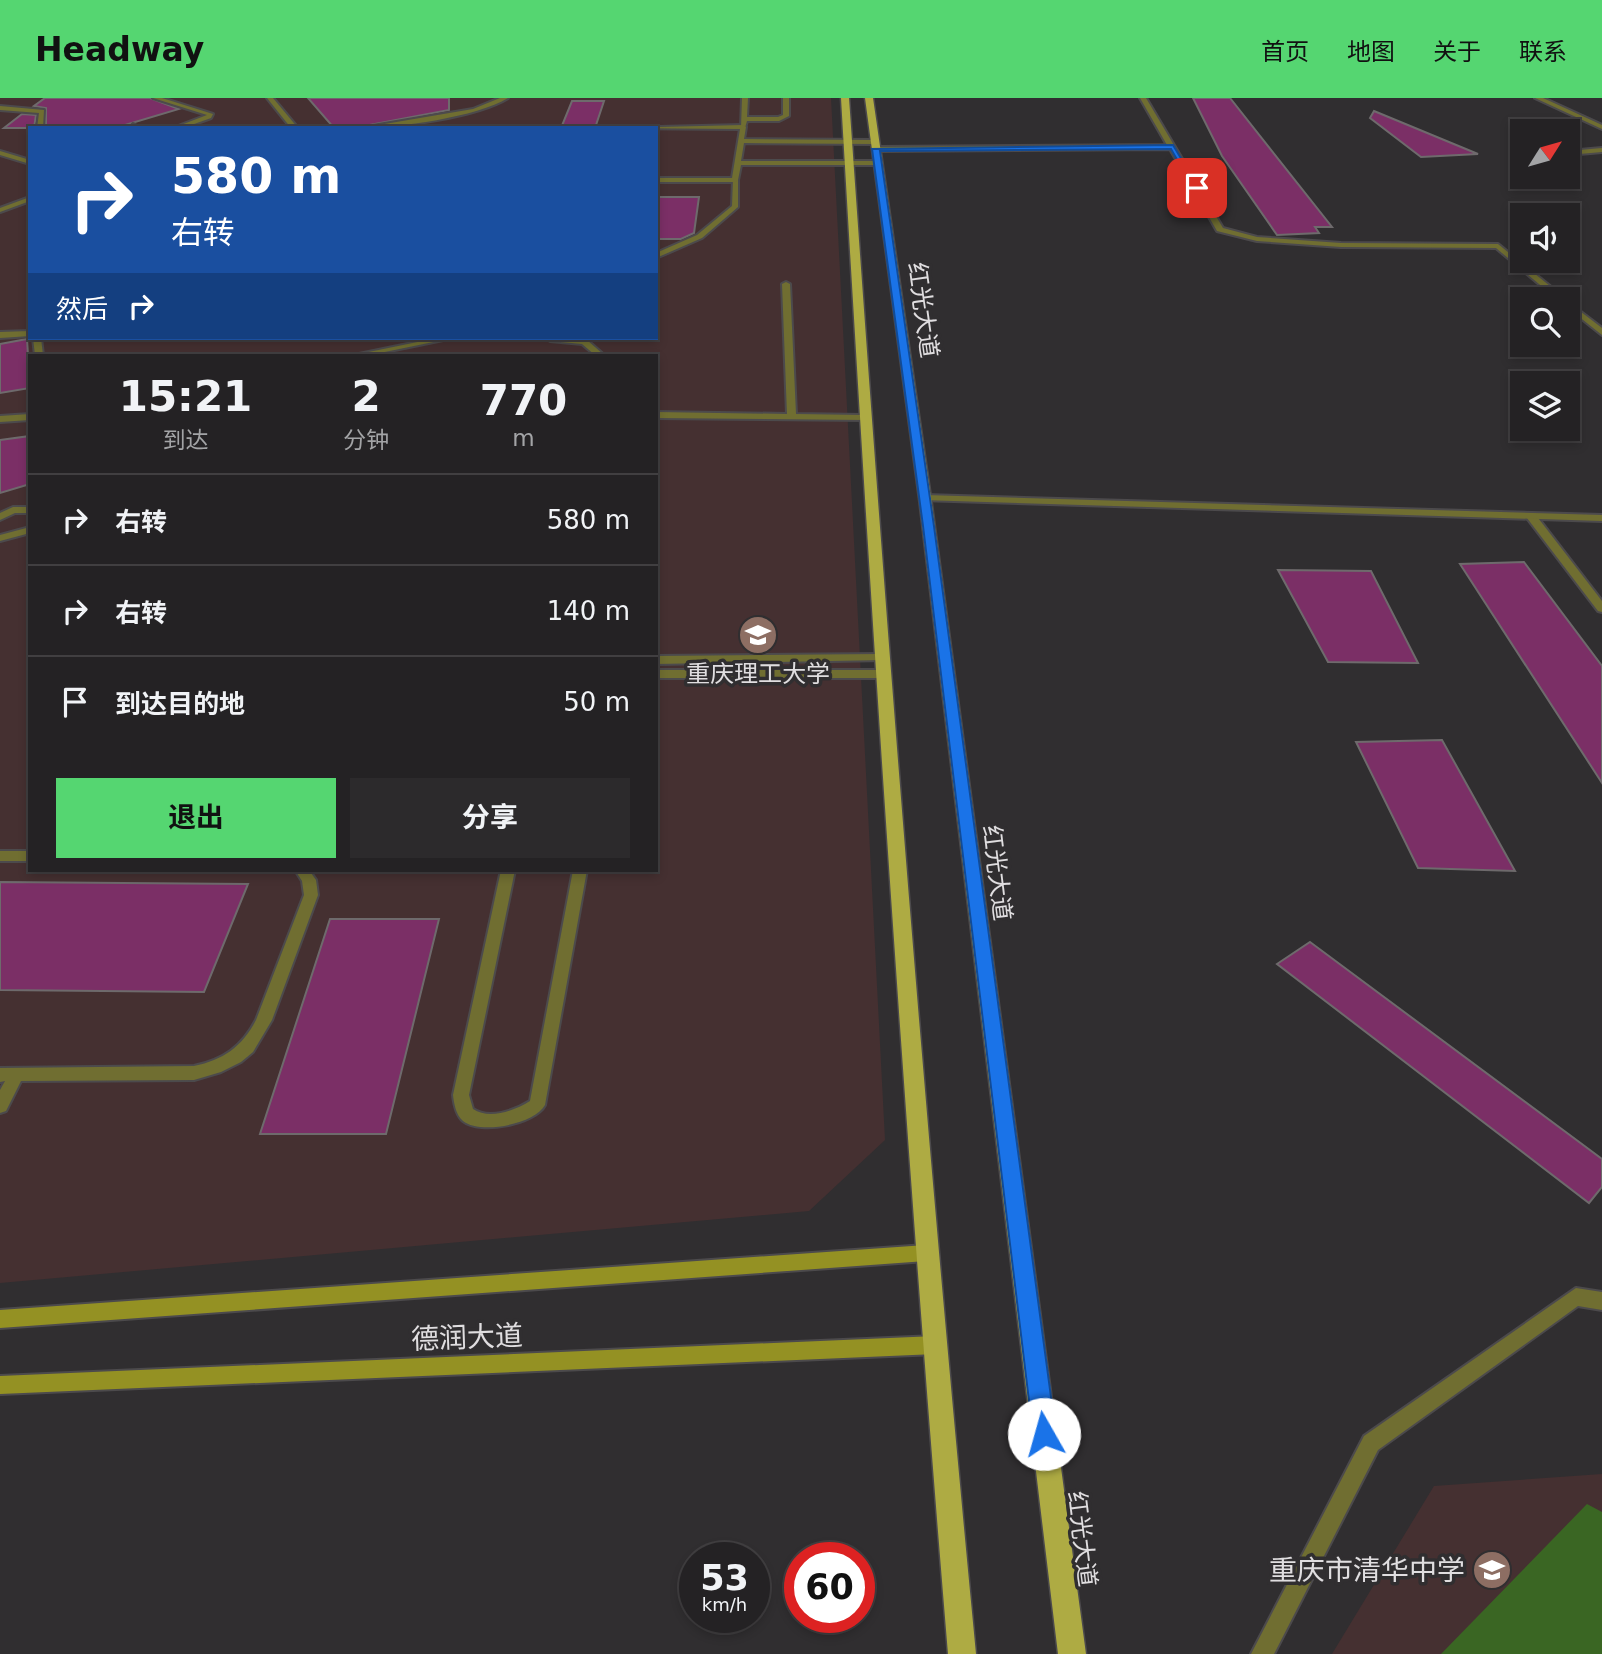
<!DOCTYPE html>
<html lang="zh">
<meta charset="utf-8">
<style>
:root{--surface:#242224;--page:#2c2a2c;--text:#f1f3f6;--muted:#a3a4a6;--line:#413f41;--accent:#55d671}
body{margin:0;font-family:"DejaVu Sans","Noto Sans SC",sans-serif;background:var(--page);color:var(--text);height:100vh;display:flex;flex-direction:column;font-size:26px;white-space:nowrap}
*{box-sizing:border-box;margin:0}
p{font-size:23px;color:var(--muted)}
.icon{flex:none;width:38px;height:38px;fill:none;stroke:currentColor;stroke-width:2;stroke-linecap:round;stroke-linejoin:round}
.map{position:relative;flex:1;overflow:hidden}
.panel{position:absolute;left:28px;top:256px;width:630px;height:518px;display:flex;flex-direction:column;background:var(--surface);border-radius:0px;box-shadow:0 4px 10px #0003,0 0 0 2px var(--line)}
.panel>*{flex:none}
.hud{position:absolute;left:28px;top:28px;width:630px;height:214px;border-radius:0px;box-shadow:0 4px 10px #0003,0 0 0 2px var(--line);background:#1a4fa0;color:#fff;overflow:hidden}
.needle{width:46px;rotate:53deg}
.tools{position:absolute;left:1510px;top:21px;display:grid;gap:14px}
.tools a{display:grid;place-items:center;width:70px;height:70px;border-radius:0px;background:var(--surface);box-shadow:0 4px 10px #0003,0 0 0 2px var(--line);font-size:35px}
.speed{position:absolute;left:679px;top:1444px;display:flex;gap:14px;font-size:35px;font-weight:700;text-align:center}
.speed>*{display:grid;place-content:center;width:91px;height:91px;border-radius:50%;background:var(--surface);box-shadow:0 4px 10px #0003,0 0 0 2px var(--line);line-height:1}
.speed small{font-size:18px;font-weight:400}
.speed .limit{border:10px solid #d22;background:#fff;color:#111}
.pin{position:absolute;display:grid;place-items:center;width:60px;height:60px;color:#fff;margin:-30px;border-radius:14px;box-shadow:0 4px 10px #0006}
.me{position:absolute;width:77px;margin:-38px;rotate:353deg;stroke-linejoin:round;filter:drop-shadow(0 0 5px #0008)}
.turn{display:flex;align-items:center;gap:24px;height:147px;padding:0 28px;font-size:32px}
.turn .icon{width:91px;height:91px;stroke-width:2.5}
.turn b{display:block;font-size:49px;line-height:60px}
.then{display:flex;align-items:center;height:66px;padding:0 28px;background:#0003;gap:14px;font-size:26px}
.eta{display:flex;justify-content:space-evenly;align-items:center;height:119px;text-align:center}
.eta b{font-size:42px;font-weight:700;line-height:49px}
.cta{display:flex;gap:14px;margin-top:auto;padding:14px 28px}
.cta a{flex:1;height:80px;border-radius:0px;background:var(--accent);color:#111;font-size:28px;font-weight:700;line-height:80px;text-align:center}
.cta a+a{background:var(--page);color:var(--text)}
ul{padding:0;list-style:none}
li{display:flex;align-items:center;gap:21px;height:91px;padding:0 28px;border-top:2px solid var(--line)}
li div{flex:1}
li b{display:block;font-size:26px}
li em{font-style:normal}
header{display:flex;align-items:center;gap:42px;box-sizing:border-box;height:98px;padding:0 35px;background:var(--accent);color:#111}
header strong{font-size:33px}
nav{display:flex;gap:38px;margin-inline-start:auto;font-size:24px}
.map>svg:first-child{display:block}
</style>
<header>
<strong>Headway</strong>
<nav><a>首页</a><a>地图</a><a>关于</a><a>联系</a></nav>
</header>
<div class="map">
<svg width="1602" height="1556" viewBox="0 0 1602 1556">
<rect width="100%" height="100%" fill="#302e30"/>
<g fill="#453031" fill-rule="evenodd">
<path d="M0,0H831L885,1042L809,1113L0,1185ZM30,30H656V240H30ZM30,257H656V772H30Z"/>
<polygon points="1602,1376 1602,1556 1332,1556 1434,1388"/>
</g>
<polygon fill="#3a6623" points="1587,1406 1602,1414 1602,1556 1441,1556"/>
<g fill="#7b2f66" stroke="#6e6a6c" stroke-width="2">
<polygon points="45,0 150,0 179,11 115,30 46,30 46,10 34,8"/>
<polygon points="308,0 449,0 449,12 359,29 334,30"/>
<polygon points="1193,0 1230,0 1332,129 1315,129 1319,135 1277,137 1222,58"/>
<polygon points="572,3 604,3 595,30 561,30"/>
<polygon points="1374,13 1478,56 1421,59 1370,20"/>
<polygon points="22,16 36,17 34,30 4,30"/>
<polygon points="656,99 699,99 694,135 681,141 656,141"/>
<polygon points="27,241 30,290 0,295 0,246"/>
<polygon points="30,338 30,386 0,395 0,342"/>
<polygon points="1524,464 1602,568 1602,685 1460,466"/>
<polygon points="1278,472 1371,473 1418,565 1328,564"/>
<polygon points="1442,642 1515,773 1418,770 1356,644"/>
<polygon points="0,784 248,786 204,894 0,892"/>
<polygon points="330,821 439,821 386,1036 260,1036"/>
<polygon points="1310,844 1602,1061 1602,1089 1589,1105 1277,866"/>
</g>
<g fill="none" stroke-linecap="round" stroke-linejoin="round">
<defs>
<g id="service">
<polygon points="153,0 162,0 213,16 211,20 183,30 173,30 207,17"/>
<path d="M500,0H508C477,19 398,30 361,30L473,11Z"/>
<polygon points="742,0 748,0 747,19 778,19 783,17 783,0 789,0 789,18 779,23 747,23 745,30 741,30"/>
<polygon points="0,8 44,12 43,30 37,30 39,15 0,12"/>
<polygon points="133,26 141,30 131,29"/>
<polygon points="0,53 30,62 30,66 0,57"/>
<polygon points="733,81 738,82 738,109 702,140 656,160 656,155 697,137 732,108"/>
<polygon points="30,233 30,238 0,240 0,234"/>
<polygon points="33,240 41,240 43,257 35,257"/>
<polygon points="30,409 30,415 15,415 0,422 0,415 13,409"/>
</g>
<g id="minor">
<polygon points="267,0 273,0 298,30 291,30"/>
<polygon points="1140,0 1146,0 1223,130 1257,139 1341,145 1498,146 1566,201 1557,201 1496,150 1341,149 1257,143 1217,133 1170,51 876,53 873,51 876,49 1167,47"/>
<polygon points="1535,0 1543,0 1602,27 1602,31"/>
<polygon points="743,27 746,29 744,41 874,42 877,44 874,46 744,45 741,63 877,63 880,65 877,67 741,67 738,82 735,84 656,84 656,80 732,80 740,31 616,30"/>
<polygon points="1602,50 1602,54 1568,57 1568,53"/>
<polygon points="30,99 30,103 0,114 0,110"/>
<polygon points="786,184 790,186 796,316 863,317 866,318 866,322 656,320 656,314 787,316 782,186"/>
<polygon points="1568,204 1602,230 1602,237 1568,210"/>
<polygon points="437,240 453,240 370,257 354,257"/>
<polygon points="546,240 587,242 604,257 595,257 582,246 550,243"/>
<polygon points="30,316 30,322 0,324 0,318"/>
<polygon points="1531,415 1535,416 1602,503 1602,514 1598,513 1527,420 1527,416"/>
<polygon points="30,429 30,435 0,443 0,437"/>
<polygon points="881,556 887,560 885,562 656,566 656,558"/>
<polygon points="656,572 882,572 888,576 882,580 656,580"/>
<rect x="0" y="753" width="30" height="10"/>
<path d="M295,772H309L316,782L318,797L272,922L253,954L241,964L221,974L194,982L21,983L6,1013L0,1015V992L5,983L0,984V970L194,968C223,962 242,949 256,922L304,797L302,783Z"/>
<path d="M501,772H515L469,997L473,1011C489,1022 514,1013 530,1003L573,772H587L545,1007C535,1026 480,1037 463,1023C456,1017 454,1006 453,997Z"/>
</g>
<g id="tertiary">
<polygon points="925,397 1602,417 1602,423 921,402 920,400"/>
<polygon points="1576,1190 1602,1194 1602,1212 1578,1208 1378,1352 1274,1556 1251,1556 1364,1338"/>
</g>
<g id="secondary">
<polygon points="926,1147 932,1149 935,1155 932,1161 926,1163 0,1230 0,1212"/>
<polygon points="936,1238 943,1241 945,1247 943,1253 936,1256 0,1296 0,1278"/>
</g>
<g id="primary">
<path d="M841,0H849C885,519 926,1038 976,1556H948C905,1038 871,519 841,0Z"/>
<polygon points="865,0 873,0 931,400 1086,1556 1058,1556 919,400"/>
</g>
</defs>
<use href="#service" stroke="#4c4a4c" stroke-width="4"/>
<use href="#minor" stroke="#4c4a4c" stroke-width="4"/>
<use href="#tertiary" stroke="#4c4a4c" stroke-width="4"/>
<use href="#secondary" stroke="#4c4a4c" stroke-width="4"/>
<use href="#primary" stroke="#4c4a4c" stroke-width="3"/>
<use href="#service" fill="#706e31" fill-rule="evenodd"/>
<use href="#minor" fill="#706e31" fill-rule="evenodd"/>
<use href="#tertiary" fill="#706e31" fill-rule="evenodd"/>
<use href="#secondary" fill="#949123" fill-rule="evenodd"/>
<use href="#primary" fill="#aeab43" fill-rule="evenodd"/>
</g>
<polygon fill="#1a73e8" stroke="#114b97" stroke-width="2" points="1173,47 1200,92 1194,92 1171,51 880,53 934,428 1056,1336 1052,1344 1044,1347 1036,1344 1033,1336 923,428 872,51"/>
<defs>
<symbol id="university-disc" viewBox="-11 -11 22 22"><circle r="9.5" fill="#8d6e63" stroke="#302e30"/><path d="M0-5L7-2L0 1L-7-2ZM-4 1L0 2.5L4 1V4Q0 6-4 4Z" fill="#fff"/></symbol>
<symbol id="school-disc" viewBox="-11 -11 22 22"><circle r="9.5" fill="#8d6e63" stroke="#302e30"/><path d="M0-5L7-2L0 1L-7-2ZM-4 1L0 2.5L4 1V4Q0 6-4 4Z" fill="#fff"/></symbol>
</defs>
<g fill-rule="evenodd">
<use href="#university-disc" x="736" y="515" width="44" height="44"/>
<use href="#school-disc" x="1470" y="1450" width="44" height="44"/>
</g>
<g text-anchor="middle" stroke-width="7" stroke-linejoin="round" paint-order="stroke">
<g font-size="24" fill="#e0dee0" stroke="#302e30">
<text transform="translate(923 212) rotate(82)" y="8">红光大道</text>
<text transform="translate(997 775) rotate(83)" y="8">红光大道</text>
<text transform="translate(1082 1441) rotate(83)" y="8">红光大道</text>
</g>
<g font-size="24" fill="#e0dee0" stroke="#302e30">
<text x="758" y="584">重庆理工大学</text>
</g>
<g font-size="28" fill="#e0dee0" stroke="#302e30">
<text transform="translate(467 1239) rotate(-2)" y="10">德润大道</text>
</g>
<g font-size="28" fill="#e0dee0" stroke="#302e30" text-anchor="end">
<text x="1465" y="1482">重庆市清华中学</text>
</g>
</g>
</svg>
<div class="tools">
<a><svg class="needle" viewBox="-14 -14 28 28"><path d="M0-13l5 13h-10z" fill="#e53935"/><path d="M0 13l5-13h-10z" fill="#a3a4a6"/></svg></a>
<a><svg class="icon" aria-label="sound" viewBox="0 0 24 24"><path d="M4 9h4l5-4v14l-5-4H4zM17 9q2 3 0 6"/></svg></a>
<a><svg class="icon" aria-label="search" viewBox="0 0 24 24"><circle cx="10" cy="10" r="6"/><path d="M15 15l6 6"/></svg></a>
<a><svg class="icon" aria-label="layers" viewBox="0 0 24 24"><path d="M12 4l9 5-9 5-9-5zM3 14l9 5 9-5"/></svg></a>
</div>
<div class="speed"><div>53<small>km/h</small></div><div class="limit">60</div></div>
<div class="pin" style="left:1197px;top:90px;background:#d93025"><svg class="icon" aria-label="arrive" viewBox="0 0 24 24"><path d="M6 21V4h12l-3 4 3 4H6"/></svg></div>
<svg class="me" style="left:1044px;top:1336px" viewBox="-20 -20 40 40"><circle r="19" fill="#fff"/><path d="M0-13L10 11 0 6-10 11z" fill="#1a73e8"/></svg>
<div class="hud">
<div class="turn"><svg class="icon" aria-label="right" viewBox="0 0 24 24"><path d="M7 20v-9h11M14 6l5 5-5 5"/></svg><div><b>580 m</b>右转</div></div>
<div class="then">然后<svg class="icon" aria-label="right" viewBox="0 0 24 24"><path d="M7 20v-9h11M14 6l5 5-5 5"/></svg></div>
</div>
<section class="panel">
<div class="eta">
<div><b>15:21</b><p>到达</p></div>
<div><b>2</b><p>分钟</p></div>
<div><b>770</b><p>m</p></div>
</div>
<ul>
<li><svg class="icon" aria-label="right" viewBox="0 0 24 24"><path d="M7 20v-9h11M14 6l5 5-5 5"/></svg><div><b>右转</b></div><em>580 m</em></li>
<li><svg class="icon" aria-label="right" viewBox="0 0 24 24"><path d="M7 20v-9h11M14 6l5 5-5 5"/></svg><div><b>右转</b></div><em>140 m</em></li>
<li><svg class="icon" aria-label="arrive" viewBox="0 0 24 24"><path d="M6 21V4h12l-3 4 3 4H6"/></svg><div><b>到达目的地</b></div><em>50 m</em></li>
</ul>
<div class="cta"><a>退出</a><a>分享</a></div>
</section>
</div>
